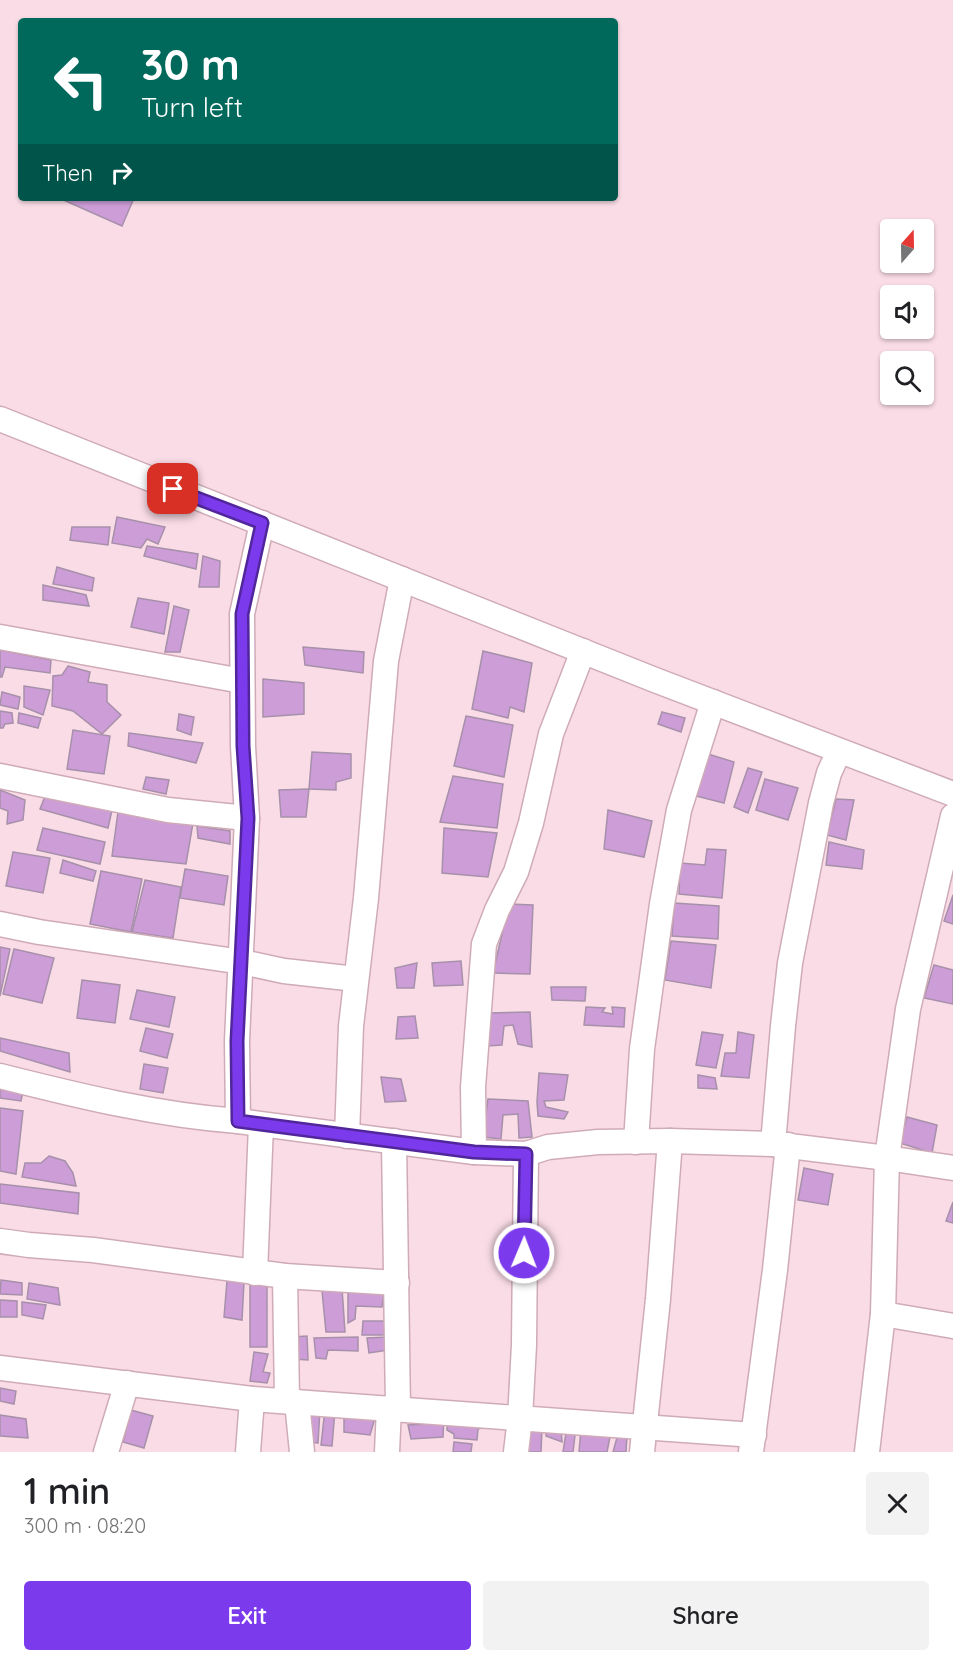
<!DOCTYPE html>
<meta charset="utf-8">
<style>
:root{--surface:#fff;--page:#f2f2f2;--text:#202124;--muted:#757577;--accent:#7c3aed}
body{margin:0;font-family:Quicksand,sans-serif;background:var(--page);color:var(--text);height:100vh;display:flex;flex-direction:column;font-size:22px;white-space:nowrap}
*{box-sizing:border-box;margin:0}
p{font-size:20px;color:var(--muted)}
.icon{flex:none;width:33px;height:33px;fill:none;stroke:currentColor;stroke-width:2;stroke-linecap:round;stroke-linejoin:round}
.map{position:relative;height:1452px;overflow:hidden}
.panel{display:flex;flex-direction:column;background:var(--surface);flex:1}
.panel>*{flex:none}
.banner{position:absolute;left:18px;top:18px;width:600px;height:183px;border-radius:6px;box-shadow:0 2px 4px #0004;background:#00695c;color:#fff;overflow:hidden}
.needle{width:39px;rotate:20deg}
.controls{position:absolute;left:880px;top:219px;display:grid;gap:12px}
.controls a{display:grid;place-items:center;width:54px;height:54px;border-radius:6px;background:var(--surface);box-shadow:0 2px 4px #0004;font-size:30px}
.pin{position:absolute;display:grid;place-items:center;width:51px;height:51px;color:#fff;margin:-26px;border-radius:12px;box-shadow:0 3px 9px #0006}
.me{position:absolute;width:66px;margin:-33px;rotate:1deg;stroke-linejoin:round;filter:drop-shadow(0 0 4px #0008)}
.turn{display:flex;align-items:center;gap:21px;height:126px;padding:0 24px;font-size:27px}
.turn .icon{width:78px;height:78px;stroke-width:2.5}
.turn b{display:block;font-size:42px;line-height:51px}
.then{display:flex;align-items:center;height:57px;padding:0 24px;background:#0003;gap:12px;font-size:22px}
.round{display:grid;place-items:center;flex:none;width:63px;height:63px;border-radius:6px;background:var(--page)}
.summary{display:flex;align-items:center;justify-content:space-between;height:102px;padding:0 24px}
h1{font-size:36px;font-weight:600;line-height:45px}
.button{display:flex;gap:12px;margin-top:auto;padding:12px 24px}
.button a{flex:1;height:69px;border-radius:6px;background:var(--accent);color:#fff;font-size:24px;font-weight:600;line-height:69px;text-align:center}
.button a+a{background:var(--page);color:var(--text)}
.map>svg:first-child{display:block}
</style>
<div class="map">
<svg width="953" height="1452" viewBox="0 0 953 1452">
<rect width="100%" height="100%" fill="#fadce7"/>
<g fill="#cd9dd7" stroke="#a690aa" stroke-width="1.5">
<polygon points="59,198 134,198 122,226"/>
<polygon points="117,517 165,527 158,544 147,539 141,548 112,543"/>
<polygon points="72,527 110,527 108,545 70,540"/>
<polygon points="147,546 198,554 196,569 144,556"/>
<polygon points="203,556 220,561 219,587 199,587"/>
<polygon points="57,567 94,578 92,591 53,584"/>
<polygon points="43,585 86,595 89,606 43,600"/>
<polygon points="138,598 169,603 164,634 131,627"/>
<polygon points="174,606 189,610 180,652 165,652"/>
<polygon points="303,647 364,652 363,673 305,665"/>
<polygon points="0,650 51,660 50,673 5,667 2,677 0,677"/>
<polygon points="483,651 532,663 524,712 510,707 508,718 472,709"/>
<polygon points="68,666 90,672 88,682 107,685 107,702 121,715 102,734 73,711 52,706 53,676 62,675"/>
<polygon points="263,679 304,683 304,714 263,717"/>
<polygon points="24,686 50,690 43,715 24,707"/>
<polygon points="2,692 20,697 18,709 0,705"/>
<polygon points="0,711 12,713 13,723 5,724 3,728 0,728"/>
<polygon points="662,712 685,718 681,732 658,724"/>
<polygon points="19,713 41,718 38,728 18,723"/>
<polygon points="179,714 194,717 191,735 177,730"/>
<polygon points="466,716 513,725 504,777 454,766"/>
<polygon points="73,730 110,736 104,774 67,769"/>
<polygon points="129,733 203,743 196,763 128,746"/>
<polygon points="312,752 351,754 351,778 336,782 336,790 309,789"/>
<polygon points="708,754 734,762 724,803 696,796"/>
<polygon points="748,768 762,772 748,813 734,807"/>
<polygon points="453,776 503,784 497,828 440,822"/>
<polygon points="146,777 169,780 166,794 143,789"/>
<polygon points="765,779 798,788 788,820 756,810"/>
<polygon points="309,789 306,817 281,817 279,790"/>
<polygon points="0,790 25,800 23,820 7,824 8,811 0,808"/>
<polygon points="45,796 112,810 108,828 40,809"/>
<polygon points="836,799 854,800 846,840 827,835"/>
<polygon points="608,810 652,821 644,857 604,849"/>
<polygon points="118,812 193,823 186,864 112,856"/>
<polygon points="197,826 230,831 230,844 198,838"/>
<polygon points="43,828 105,842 100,864 37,850"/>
<polygon points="444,828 497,833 488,877 442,873"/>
<polygon points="829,842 864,850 862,869 826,865"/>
<polygon points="707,849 726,850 722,898 679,894 680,863 705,865"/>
<polygon points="13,852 50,858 43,893 6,886"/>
<polygon points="63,860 96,871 93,881 60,873"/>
<polygon points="185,869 228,876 224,905 180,898"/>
<polygon points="101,871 142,879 131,932 90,924"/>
<polygon points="145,880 181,887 173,938 132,932"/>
<polygon points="953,895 953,924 944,921"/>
<polygon points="674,903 719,906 718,939 672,936"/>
<polygon points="509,904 533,905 530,974 493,973"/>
<polygon points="671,941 716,945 711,988 665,980"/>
<polygon points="0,947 10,949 0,996"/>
<polygon points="14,949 54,958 42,1003 3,994"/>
<polygon points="461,961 463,985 434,986 432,963"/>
<polygon points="417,963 414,988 397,988 395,968"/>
<polygon points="934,965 953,970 953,1004 924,998"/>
<polygon points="82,980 120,985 115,1023 77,1018"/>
<polygon points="551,987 586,987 585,1001 552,1000"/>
<polygon points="137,990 175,997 169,1027 130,1019"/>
<polygon points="586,1007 605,1008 602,1012 613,1014 612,1007 625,1008 624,1027 584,1025"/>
<polygon points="530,1012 532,1047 518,1044 513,1025 504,1026 502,1045 487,1046 488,1013"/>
<polygon points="415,1016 418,1038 396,1039 398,1017"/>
<polygon points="146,1028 173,1034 167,1058 140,1051"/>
<polygon points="702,1032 723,1035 716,1068 696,1065"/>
<polygon points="738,1032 754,1035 749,1078 721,1076 725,1053 736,1053"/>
<polygon points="0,1038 69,1053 70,1072 0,1051"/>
<polygon points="144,1064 168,1068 163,1093 140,1089"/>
<polygon points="539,1073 568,1075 564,1100 544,1101 546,1107 568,1112 564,1119 538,1116 537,1102"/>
<polygon points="698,1075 715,1078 717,1089 698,1088"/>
<polygon points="381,1077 401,1079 406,1101 385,1102"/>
<polygon points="0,1082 24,1086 21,1101 0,1098"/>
<polygon points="488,1099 528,1101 532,1137 519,1138 518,1114 503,1115 501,1139 483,1137"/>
<polygon points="0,1108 23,1111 16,1174 0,1171"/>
<polygon points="907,1117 937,1125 932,1153 900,1143"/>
<polygon points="49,1156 65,1161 73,1173 76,1186 22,1177 25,1163 41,1163"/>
<polygon points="804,1168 833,1174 828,1205 798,1200"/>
<polygon points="0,1184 79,1193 78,1214 0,1203"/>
<polygon points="953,1202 953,1223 946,1221"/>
<polygon points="1,1280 22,1283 22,1295 0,1294"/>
<polygon points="227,1281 244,1282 242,1320 224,1317"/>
<polygon points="250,1282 267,1284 267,1347 250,1347"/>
<polygon points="29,1283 58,1288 60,1305 27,1299"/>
<polygon points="342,1288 345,1332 326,1332 322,1291"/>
<polygon points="348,1289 384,1292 382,1307 356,1306 355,1319 348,1323"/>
<polygon points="0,1300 17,1301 17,1317 0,1317"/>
<polygon points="22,1302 46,1305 43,1319 22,1315"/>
<polygon points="363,1321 385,1321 384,1335 362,1335"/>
<polygon points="307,1336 308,1360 293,1359 292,1337"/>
<polygon points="358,1337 358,1351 328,1350 326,1359 316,1358 314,1338"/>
<polygon points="387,1337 388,1350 369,1353 367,1338"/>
<polygon points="254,1352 268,1354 263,1372 270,1373 267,1383 250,1381"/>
<polygon points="0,1388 16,1391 14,1404 0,1401"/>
<polygon points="308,1409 320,1410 318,1443 306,1442"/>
<polygon points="325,1409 335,1410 332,1446 321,1445"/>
<polygon points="131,1410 153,1416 144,1448 123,1442"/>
<polygon points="428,1414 444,1415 443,1437 411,1439 408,1425 427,1424"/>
<polygon points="0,1415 26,1419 28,1438 0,1436"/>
<polygon points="448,1416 485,1427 478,1429 477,1440 454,1438 454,1434 447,1430"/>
<polygon points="344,1417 375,1418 370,1435 344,1432"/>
<polygon points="547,1424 561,1426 562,1442 546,1436"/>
<polygon points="567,1426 576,1427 573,1452 563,1452"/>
<polygon points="542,1428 541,1452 527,1452 529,1429"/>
<polygon points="581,1429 611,1432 607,1452 579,1452"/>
<polygon points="618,1434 627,1434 626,1452 613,1452"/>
<polygon points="454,1442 472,1444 471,1452 453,1452"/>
</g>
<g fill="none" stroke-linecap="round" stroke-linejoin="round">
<defs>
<g id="minor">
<polyline points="0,419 655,680 953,794"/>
<polyline points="0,637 242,681"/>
<polyline points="0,776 168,810 247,818"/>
<polyline points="0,924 39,932 242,962 284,971 356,979"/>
<path d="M0,1076C79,1096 157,1115 238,1121L474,1152L526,1154L548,1147L598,1142L670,1141L773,1144L887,1158L953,1168"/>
<polyline points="238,1121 237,1041 247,818 243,746 242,614 262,523"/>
<polyline points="347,1136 351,1026 366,898 386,661 402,579"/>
<polyline points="394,1141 398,1409"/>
<polyline points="636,1142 642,1049 662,904 679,810 713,702"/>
<polyline points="773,1144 783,1026 790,963 821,803 829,773 839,751"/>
<polyline points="474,1152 473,1087 484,944 497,910 516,872 531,823 551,734 583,651"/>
<polyline points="0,1241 29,1245 93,1250 285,1276 397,1283"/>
<polyline points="255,1273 261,1125"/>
<polyline points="285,1276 287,1401"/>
<polyline points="883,1314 953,1326"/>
<polyline points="0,1368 252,1399 754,1435"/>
<polyline points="297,1402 302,1452"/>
<polyline points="106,1452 127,1383"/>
<polyline points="248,1452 252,1399"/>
<polyline points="387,1452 389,1408"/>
<polyline points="516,1452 520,1418 524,1345 526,1154"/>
<polyline points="642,1452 658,1299 670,1141"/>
<polyline points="751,1452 775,1270 788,1145"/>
<polyline points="867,1452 883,1314 887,1158 908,1009 953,816"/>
</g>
</defs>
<use href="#minor" stroke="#cfabb8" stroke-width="27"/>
<use href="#minor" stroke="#fff" stroke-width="24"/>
</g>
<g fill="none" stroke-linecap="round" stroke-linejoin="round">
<defs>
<polyline id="route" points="173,489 262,523 242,614 243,746 248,818 237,1041 238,1121 474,1152 526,1154 524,1253"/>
</defs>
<use href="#route" stroke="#51269a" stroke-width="15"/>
<use href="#route" stroke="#7c3aed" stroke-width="10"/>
</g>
</svg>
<div class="controls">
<a><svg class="needle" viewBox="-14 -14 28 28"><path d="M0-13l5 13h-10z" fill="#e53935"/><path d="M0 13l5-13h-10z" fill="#757577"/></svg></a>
<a><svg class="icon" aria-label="sound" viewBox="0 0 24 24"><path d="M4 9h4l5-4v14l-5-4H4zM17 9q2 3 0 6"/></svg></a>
<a><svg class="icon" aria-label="search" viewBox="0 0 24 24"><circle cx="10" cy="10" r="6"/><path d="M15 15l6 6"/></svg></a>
</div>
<div class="pin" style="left:173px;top:489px;background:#d93025"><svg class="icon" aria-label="arrive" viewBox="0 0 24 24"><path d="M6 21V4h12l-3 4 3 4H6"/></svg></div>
<svg class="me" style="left:524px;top:1253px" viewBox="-20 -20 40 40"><circle r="17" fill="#7c3aed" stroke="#fff" stroke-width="3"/><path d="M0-11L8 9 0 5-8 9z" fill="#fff"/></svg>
<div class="banner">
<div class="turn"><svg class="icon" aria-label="left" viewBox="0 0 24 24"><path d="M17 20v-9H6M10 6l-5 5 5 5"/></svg><div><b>30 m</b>Turn left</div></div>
<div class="then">Then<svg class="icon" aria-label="right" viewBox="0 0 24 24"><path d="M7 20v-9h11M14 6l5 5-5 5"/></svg></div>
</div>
</div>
<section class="panel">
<div class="summary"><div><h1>1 min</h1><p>300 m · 08:20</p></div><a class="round"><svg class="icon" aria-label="close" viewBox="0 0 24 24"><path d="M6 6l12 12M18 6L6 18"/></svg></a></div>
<div class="button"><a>Exit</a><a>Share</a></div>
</section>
